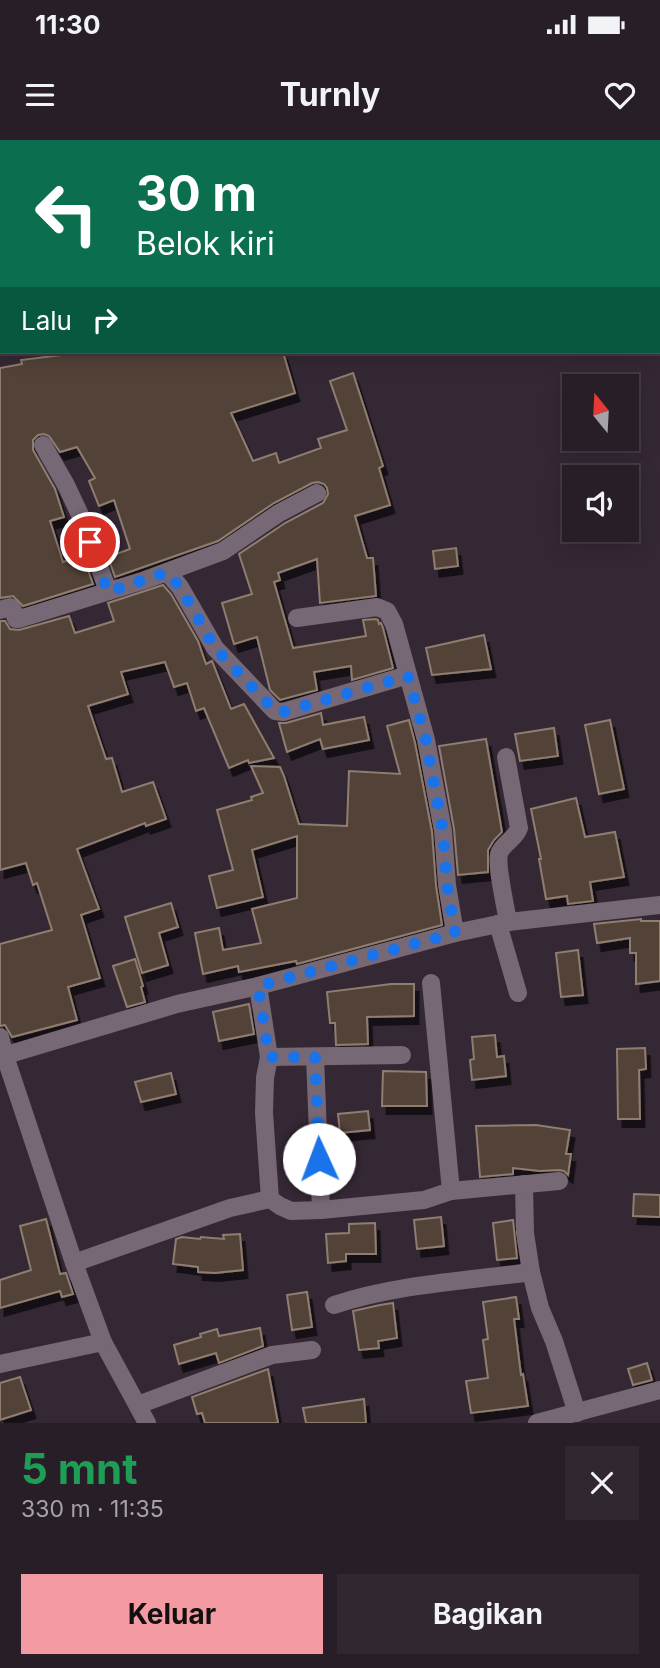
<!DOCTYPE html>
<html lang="id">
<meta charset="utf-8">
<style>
:root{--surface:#281e28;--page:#302730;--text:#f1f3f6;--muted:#a5a2a8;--line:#443c45;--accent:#f49aa2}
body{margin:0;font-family:Inter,sans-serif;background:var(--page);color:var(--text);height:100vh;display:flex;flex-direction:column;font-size:26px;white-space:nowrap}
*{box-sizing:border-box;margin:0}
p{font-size:23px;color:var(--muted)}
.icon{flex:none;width:38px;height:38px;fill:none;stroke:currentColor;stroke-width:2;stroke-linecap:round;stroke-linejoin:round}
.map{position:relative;height:1283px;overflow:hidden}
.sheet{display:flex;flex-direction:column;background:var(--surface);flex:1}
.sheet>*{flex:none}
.hud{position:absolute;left:0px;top:0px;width:662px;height:214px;box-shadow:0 4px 18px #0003,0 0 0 2px var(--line);background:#0b6e4f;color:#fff;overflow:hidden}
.needle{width:46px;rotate:342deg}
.fabs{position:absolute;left:562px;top:234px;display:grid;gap:14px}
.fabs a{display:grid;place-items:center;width:77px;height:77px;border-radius:0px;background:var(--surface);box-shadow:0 4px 18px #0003,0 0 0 2px var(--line);font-size:35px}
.pin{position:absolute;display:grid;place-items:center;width:60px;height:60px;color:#fff;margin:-30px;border:4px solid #fff;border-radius:50%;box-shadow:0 2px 7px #0007}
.me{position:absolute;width:77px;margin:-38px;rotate:358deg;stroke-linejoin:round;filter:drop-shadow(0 0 5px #0008)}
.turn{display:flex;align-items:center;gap:24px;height:147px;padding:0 21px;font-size:32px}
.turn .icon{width:91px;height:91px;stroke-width:2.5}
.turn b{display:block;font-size:49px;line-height:60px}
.then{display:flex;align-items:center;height:66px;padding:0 21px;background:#0003;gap:14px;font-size:26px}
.round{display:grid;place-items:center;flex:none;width:74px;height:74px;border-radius:0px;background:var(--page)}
.overview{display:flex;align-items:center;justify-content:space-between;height:119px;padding:0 21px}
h1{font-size:42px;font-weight:700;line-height:52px;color:#1e9e55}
.cta{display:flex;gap:14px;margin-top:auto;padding:14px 21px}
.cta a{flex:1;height:80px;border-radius:0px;background:var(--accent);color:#111;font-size:28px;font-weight:700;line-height:80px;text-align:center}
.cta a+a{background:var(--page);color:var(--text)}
.status{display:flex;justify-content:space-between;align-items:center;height:49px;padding:0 35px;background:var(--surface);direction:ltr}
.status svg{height:19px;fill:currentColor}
header{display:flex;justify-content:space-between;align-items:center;height:91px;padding:0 21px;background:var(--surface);font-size:32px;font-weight:700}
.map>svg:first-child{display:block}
</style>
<div class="status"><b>11:30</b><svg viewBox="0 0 49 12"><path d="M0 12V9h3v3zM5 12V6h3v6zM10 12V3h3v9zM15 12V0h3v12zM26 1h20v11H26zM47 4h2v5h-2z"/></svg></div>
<header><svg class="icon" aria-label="menu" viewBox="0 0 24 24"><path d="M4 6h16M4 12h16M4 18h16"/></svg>Turnly<svg class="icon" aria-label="heart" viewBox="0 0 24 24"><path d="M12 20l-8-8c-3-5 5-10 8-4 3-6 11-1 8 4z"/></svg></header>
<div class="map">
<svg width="660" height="1283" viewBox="0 0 660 1283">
<defs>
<filter id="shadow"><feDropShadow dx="4.5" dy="8" stdDeviation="0" flood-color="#0009"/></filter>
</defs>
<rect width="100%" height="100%" fill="#352835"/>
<g fill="#534337" stroke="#8f7d70" stroke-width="2" filter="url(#shadow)">
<polygon points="61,212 283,212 295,253 231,273 253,321 276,313 279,323 321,308 318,299 347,290 330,241 353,233 383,326 379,328 390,365 355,376 367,418 373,418 376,456 320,463 317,419 278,433 280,440 274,442 293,508 366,496 363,480 376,479 378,480 379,484 381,483 383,488 393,528 352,540 351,526 314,532 317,550 280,560 270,550 257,497 234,504 222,463 252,454 239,414 285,383 323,363 328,354 327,348 324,344 318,342 312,343 274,363 218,401 115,437 108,417 130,409 114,360 99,366 89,341 95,338 77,307 60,312 49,296 44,294 38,295 33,300 33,310 55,349 64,377 50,381 63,422 83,416 93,444 23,466 13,456 0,458 0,228 22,224 21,220 62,215"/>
<polygon points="456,408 458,426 435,429 433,411"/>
<polygon points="163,445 171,454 198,501 206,524 212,521 231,569 244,564 274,618 249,623 248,620 229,628 204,568 196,571 187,543 174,547 165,522 121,532 128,554 88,566 106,619 112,618 122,652 153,642 166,679 146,686 145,683 77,709 99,769 81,775 100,838 68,847 77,880 12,897 5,885 0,886 0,804 52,790 37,743 33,745 26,723 0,730 0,481 5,481 10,489 19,490 69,476 75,493 114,481 108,463"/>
<polygon points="484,495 491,529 432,535 426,508"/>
<polygon points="321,573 323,585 364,577 369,600 323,609 320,599 287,612 279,583 286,583"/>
<polygon points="409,580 415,603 432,692 436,746 442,785 297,824 296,821 239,832 238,826 203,834 195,793 219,788 223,810 261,803 252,769 297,758 297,696 252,710 263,757 217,768 209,736 233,730 217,670 252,660 251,657 263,653 251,626 280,627 284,636 299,684 347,686 349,631 400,634 387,586"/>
<polygon points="610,580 624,649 599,654 585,585"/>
<polygon points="554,588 558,616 520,621 515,594"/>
<polygon points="486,599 502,692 494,700 488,710 488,732 458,735 454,689 439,606"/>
<polygon points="576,658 585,697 615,692 624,737 590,742 593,761 568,764 567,756 546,759 539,719 541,719 531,669"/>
<polygon points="171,763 178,787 159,793 168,825 142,833 125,777"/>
<polygon points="641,779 641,781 660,781 660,841 636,844 636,813 630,813 630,798 597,803 594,784"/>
<polygon points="578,810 583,855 561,857 556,813"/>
<polygon points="135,819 143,846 141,847 145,862 127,867 113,826"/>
<polygon points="391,844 414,844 414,876 367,877 368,904 336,905 335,883 330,883 327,852"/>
<polygon points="249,864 254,894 219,901 213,872"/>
<polygon points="495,895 497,917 504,916 506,936 472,940 470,920 474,919 472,897"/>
<polygon points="645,908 646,929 639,930 640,979 618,979 617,909"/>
<polygon points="383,931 426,932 427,966 382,966"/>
<polygon points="171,933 176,954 141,962 135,942"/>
<polygon points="368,971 370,990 340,993 338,974"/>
<polygon points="536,985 570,990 566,1014 571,1014 568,1035 564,1031 559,1030 540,1031 513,1028 513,1034 480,1037 476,986"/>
<polygon points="634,1054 660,1055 660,1077 633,1076"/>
<polygon points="441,1077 444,1106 417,1109 414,1080"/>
<polygon points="46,1079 60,1134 66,1133 73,1154 62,1157 60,1151 0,1168 0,1140 31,1130 20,1086"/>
<polygon points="513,1080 517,1118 497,1120 493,1083"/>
<polygon points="375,1083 376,1114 346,1114 346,1121 328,1123 326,1094 349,1093 349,1084"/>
<polygon points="240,1094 243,1130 215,1133 198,1132 198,1127 173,1124 176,1099 182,1097 200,1099 201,1097 224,1099 223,1095"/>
<polygon points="307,1152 312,1187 292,1190 287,1155"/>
<polygon points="516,1157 519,1179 514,1179 521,1235 523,1234 528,1266 471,1273 466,1241 488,1238 483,1200 488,1199 483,1162"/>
<polygon points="393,1163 397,1198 378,1201 379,1208 359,1210 353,1171 380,1165"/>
<polygon points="260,1188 263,1206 219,1223 216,1213 179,1224 174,1205 201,1197 200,1194 217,1189 219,1196"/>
<polygon points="647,1223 652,1240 633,1245 628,1229"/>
<polygon points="268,1229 278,1283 205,1283 202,1273 197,1274 192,1257"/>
<polygon points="20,1237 31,1270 0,1280 0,1243"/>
<polygon points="364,1259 366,1283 306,1283 303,1268"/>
</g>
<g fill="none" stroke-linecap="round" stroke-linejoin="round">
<g stroke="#776876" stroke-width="18">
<polyline points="164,2 166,0"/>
<polyline points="0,107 2,106"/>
<polyline points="43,305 66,345 81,377 108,451"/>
<polyline points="167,432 180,447 215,508 275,571 283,572 408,535"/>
<polyline points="0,470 10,467 13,470 16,479 19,479 145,440 223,411 279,373 317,353"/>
<polyline points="297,478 377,467 387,471 394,484 426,600 443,691 447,745 455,793"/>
<path d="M506,617L519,688C515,700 502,703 499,714C496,726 506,768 508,782"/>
<polyline points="498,784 518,853"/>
<polyline points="431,843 451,1051"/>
<polyline points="258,846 269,917 265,938 264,973 270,1059"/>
<polyline points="0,897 5,916 74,1123 103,1202 147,1283"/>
<polyline points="0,917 177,864 258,846 455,793 508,782 660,765"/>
<polyline points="269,917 402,915"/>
<polyline points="315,917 321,1070"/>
<polyline points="524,1044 525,1093 531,1132 540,1168 554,1201 577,1273"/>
<polyline points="74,1123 230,1068 270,1059 280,1066 291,1071 321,1070 424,1060 451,1051 559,1041"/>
<path d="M334,1165C398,1144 465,1141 531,1132"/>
<polyline points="0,1224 103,1202"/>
<polyline points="138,1265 272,1215 312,1210"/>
<polyline points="537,1283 660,1250"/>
</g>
</g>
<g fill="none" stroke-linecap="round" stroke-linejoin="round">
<polyline stroke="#1a73e8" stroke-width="12" stroke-dasharray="0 21.6" points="90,402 108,452 167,432 180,447 215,508 275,571 283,572 408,536 426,600 430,623 443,691 447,745 455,793 258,846 269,917 315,917 319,1019"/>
</g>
</svg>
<div class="fabs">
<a><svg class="needle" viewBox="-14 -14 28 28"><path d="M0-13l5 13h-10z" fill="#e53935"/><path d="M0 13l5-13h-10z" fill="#a5a2a8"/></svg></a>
<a><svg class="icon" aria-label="sound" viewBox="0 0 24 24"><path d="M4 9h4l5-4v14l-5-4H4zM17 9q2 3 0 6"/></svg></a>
</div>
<div class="pin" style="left:90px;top:402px;background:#d93025"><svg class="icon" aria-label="arrive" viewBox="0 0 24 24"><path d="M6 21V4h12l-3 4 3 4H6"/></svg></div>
<svg class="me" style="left:319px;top:1019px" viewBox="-20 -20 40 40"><circle r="19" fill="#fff"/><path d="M0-13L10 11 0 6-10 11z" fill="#1a73e8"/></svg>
<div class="hud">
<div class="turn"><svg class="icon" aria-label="left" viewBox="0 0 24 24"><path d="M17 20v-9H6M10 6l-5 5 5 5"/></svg><div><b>30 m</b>Belok kiri</div></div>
<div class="then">Lalu<svg class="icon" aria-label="right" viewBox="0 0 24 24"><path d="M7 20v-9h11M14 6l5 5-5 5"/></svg></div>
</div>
</div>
<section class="sheet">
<div class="overview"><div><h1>5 mnt</h1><p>330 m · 11:35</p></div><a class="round"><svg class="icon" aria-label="close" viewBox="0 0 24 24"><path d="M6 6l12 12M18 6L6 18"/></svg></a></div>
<div class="cta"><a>Keluar</a><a>Bagikan</a></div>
</section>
